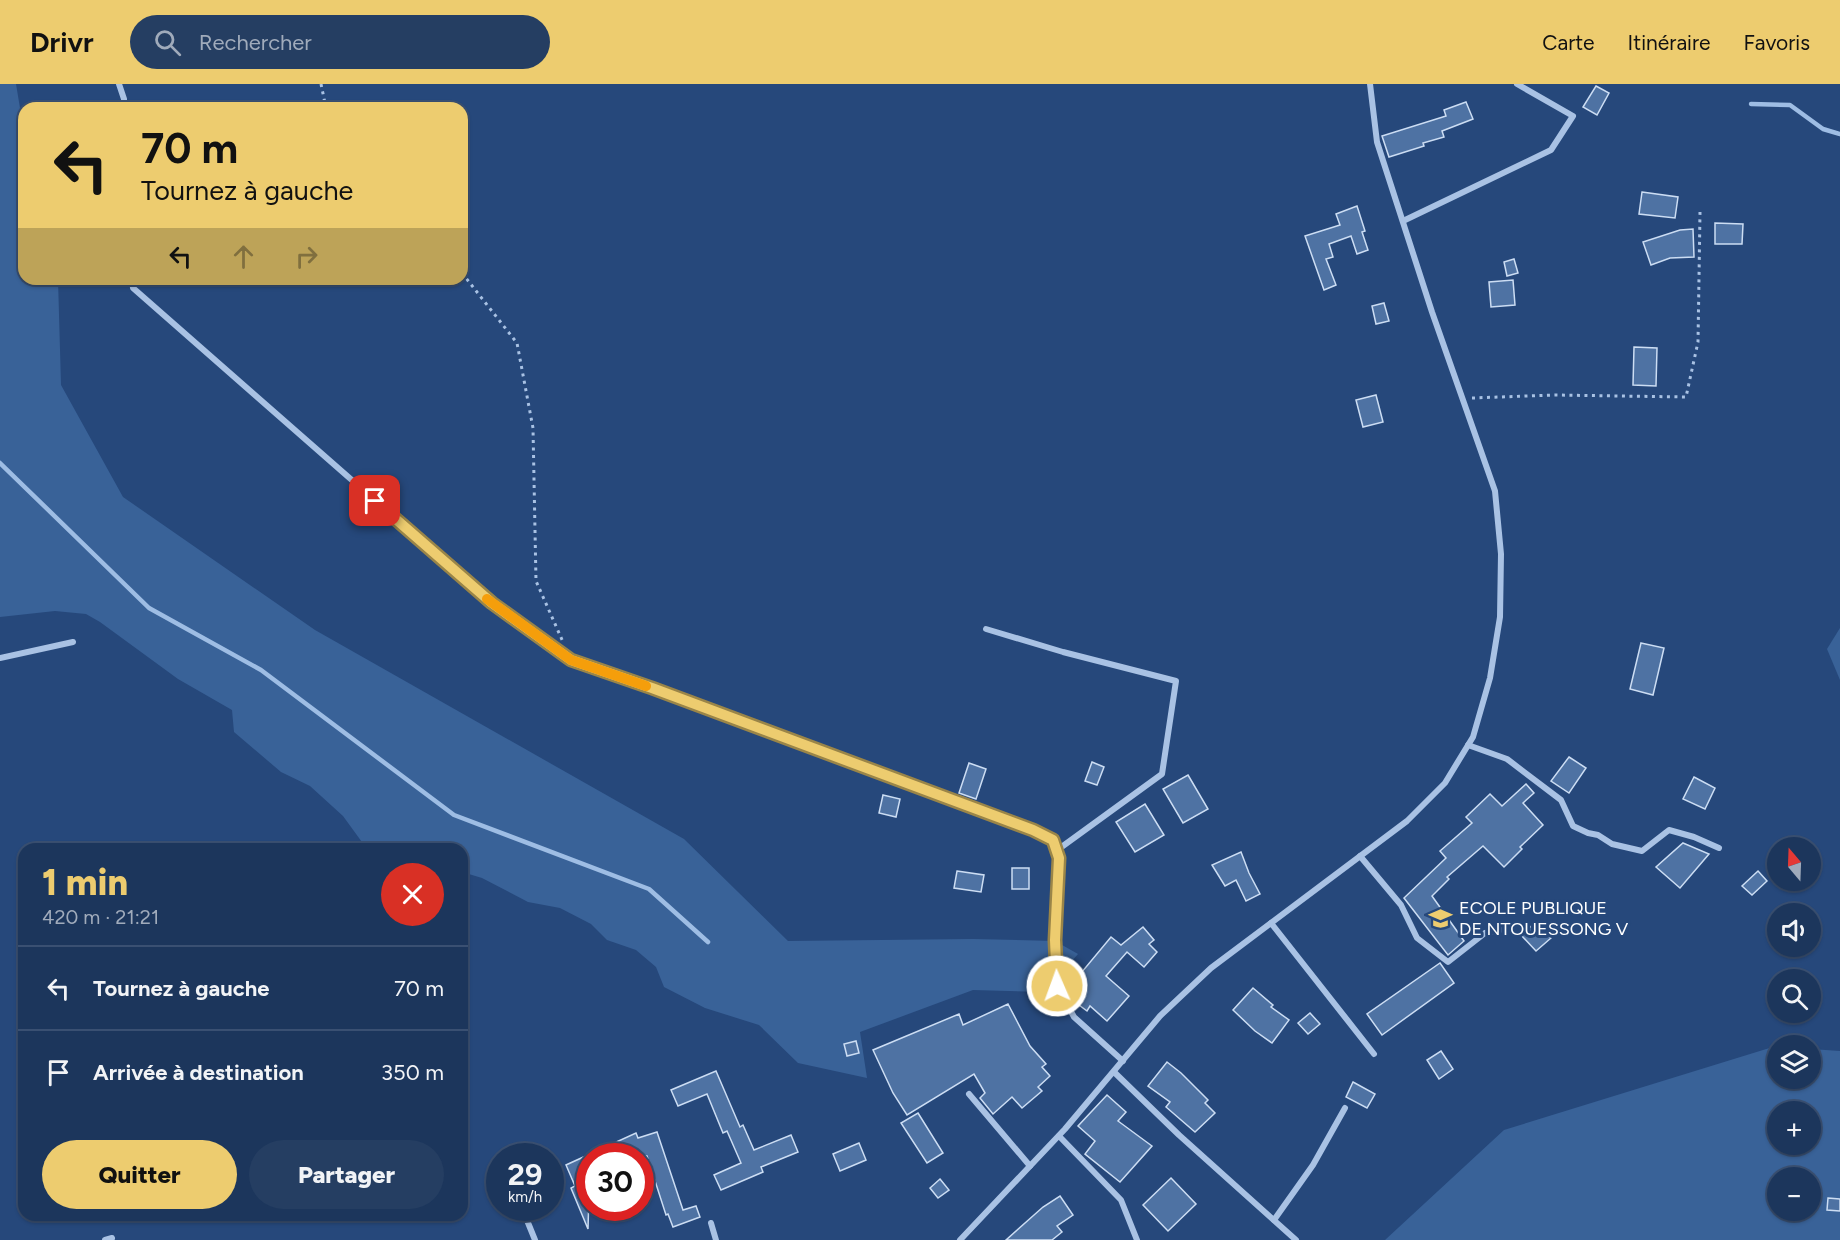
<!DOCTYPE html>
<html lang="fr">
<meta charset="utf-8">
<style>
:root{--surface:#1c365c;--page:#253e62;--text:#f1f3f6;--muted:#a0abbb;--line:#3a5072;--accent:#edcc6f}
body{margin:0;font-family:Figtree,sans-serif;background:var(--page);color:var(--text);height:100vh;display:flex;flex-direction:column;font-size:22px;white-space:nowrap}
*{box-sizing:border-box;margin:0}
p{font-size:20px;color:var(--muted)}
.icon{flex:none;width:33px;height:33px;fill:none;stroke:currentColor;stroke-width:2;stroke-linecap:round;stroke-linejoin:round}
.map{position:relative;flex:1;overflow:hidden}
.side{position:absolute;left:18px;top:759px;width:450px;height:378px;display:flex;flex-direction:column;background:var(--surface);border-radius:18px;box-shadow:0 2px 4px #0004,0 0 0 2px var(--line)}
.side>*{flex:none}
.top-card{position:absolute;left:18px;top:18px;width:450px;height:183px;border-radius:18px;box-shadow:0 2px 4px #0004,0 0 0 2px var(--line);background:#edcc6f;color:#111;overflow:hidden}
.needle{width:39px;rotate:341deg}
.tools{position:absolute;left:1767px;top:753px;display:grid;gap:12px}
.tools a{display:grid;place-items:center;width:54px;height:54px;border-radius:50%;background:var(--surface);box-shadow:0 2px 4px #0004,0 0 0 2px var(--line);font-size:30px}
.speed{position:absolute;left:486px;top:1059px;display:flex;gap:12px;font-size:30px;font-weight:700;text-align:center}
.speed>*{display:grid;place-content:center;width:78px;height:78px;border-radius:50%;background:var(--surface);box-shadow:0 2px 4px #0004,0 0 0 2px var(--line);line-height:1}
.speed small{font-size:15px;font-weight:400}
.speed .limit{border:9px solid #d22;background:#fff;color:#111}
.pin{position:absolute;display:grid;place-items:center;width:51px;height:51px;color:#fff;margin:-26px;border-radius:12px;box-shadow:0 3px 9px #0006}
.me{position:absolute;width:66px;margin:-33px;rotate:358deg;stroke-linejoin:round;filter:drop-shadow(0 0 4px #0008)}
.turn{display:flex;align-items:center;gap:21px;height:126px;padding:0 24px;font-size:27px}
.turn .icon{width:78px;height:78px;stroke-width:2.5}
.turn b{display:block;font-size:42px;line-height:51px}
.lanes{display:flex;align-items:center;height:57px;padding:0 24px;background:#0003;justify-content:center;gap:30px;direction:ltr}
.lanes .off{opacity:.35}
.round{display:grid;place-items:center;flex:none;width:63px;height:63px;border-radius:32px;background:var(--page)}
.head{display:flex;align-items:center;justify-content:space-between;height:102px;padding:0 24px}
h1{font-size:36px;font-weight:800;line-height:45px;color:var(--accent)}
.primary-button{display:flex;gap:12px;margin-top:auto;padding:12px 24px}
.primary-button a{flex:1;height:69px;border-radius:36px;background:var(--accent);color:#111;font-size:24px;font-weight:800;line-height:69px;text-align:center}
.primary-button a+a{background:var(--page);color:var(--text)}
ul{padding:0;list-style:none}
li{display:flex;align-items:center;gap:18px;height:84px;padding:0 24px;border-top:2px solid var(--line)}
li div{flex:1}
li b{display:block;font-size:22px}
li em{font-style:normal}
header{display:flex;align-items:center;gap:36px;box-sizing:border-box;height:84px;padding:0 30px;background:var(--accent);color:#111}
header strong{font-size:28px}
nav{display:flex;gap:33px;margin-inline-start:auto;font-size:21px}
.search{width:420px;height:54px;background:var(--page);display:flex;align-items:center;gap:15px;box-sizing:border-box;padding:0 21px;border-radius:33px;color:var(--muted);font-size:22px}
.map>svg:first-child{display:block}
</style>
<header>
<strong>Drivr</strong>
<div class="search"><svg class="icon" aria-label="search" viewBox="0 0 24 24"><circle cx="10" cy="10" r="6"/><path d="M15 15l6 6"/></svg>Rechercher</div>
<nav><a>Carte</a><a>Itinéraire</a><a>Favoris</a></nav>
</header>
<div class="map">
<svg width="1840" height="1156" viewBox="0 0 1840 1156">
<rect width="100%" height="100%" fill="#26487b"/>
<g fill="#396298" fill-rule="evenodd">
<polygon points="0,0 16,0 24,48 24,195 58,195 61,301 123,413 315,546 684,755 788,857 973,855 1055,857 1078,870 1045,908 973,906 860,948 867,994 798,979 759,941 705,924 664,903 656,883 636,866 607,856 591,840 560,824 528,818 482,794 462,788 462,765 367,765 343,732 310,702 281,688 234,648 232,626 178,595 100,538 86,530 55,527 0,533"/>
<polygon points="1840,544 1840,596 1827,565"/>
<path d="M1776,962H1777L1778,994H1810L1811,965L1840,967V1156H1385L1504,1046ZM1778,1028H1810V1060H1778ZM1778,1094H1810V1126H1778Z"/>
</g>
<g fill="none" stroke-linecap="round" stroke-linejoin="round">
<g stroke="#9ebde4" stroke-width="4.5">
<polyline points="1751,20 1790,21 1823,45 1840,50"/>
<polyline points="0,379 149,524 261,586 454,731 649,805 708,858"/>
</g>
</g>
<g fill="#4e72a3" stroke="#ccddf3" stroke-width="1.5">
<polygon points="1596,2 1609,9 1597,31 1583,23"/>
<polygon points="1466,18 1473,35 1442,47 1444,53 1423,59 1424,62 1389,73 1382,52 1446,32 1444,26"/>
<polygon points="1642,108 1678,113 1675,134 1639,130"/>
<polygon points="1357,122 1365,147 1362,148 1368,166 1357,170 1351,152 1329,160 1333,173 1326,175 1336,201 1324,206 1305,152 1340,141 1336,130"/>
<polygon points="1715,139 1743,140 1742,160 1715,160"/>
<polygon points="1693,145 1694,173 1670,174 1651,181 1643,158 1680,146"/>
<polygon points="1514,175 1518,189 1507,192 1504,178"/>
<polygon points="1513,196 1515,221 1491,223 1489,198"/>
<polygon points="1384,219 1389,237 1376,240 1372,222"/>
<polygon points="1634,263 1657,264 1656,302 1633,301"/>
<polygon points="1376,311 1383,338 1363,343 1356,316"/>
<polygon points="1641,559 1664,564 1653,611 1630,605"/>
<polygon points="1569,673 1586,684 1569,709 1551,697"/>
<polygon points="1092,678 1104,683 1097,701 1085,697"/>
<polygon points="969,679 986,685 976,715 959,709"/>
<polygon points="1188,691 1208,725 1183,739 1163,705"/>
<polygon points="1694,693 1715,704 1705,725 1683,715"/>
<polygon points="1526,700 1534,709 1523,719 1543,741 1520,763 1522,765 1504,783 1483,762 1447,793 1449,795 1432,812 1464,857 1448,871 1404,814 1446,774 1440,767 1472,739 1466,733 1490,710 1502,722"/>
<polygon points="883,711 900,715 896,733 879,729"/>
<polygon points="1145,720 1164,751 1135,768 1116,738"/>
<polygon points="1683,759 1709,770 1680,804 1656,783"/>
<polygon points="1241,768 1249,789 1260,810 1246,817 1236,796 1225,802 1212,781"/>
<rect x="1012" y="784" width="17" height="21"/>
<polygon points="957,787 984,791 981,808 954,804"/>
<polygon points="1758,787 1767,797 1752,811 1742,802"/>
<polygon points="1536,838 1551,854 1536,867 1521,851"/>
<polygon points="1143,843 1154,856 1149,860 1157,868 1144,883 1127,868 1106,892 1129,912 1107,937 1090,922 1087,927 1071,915 1083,900 1076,895 1111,853 1121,861"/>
<polygon points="1440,879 1454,899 1382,951 1367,930"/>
<polygon points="1253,904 1273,921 1271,923 1289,936 1272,959 1255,947 1233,926"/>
<polygon points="1008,920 1030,962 1046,980 1042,983 1050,992 1038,1003 1042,1007 1022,1024 1012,1013 993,1030 980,1014 985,1009 974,990 907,1031 893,1009 873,966 959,930 963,941"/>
<polygon points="1310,929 1320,940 1308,950 1298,939"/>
<polygon points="856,957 859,969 847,972 844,960"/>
<polygon points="1441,967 1453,985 1439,995 1427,976"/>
<polygon points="1167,978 1181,989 1208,1016 1205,1019 1215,1029 1195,1048 1166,1023 1170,1018 1148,1002"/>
<polygon points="716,987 740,1043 743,1041 754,1066 791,1051 798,1068 761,1083 763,1088 721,1106 714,1091 741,1079 727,1047 723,1049 707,1010 678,1022 671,1006"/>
<polygon points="1353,998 1375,1010 1367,1024 1346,1013"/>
<polygon points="1107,1011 1126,1028 1118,1037 1152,1062 1120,1098 1085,1070 1095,1057 1078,1042"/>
<polygon points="918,1029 943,1069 927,1079 901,1039"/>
<polygon points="657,1048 683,1126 696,1122 700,1133 673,1143 668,1130 666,1131 647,1072 590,1072 588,1145 571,1104 575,1102 566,1081 636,1049 638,1054"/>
<polygon points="859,1059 866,1076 840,1087 833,1070"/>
<polygon points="1171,1094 1196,1120 1168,1147 1143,1121"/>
<polygon points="940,1095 949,1106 938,1114 930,1104"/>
<polygon points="1060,1112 1073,1131 1057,1142 1062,1148 1052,1156 1006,1156 1043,1123"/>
<polygon points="1828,1114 1840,1115 1840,1127 1827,1126"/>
</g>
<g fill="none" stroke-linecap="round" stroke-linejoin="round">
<g stroke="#a9c2e4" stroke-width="3" stroke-dasharray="3 4.5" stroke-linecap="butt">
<polyline points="321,0 326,24"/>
<polyline points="462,189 517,259 533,344 536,497 563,558"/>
<polyline points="1472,314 1555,311 1686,313 1698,258 1700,128"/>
</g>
<g stroke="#a9c2e4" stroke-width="6">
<polyline points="119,0 124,15 124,24"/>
<polyline points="1403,137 1551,66 1573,32 1517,0"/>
<polyline points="132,195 133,204 492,519 571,576 652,604 1033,746 1053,756 1059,774 1055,857 1057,902 1074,933 1123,977"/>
<polyline points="986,545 1063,568 1176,597 1162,690 1056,767"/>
<polyline points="0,574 73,558"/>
<polyline points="1468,661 1507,675 1561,716 1573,742 1588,749 1598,751 1612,760 1642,767 1669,746 1694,753 1719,764"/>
<polyline points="1360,772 1401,821 1417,854 1448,878 1485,849 1508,844"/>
<polyline points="1271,839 1374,970"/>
<polyline points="1114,988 1179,1051 1296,1156"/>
<polyline points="969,1010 1030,1082"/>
<polyline points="1059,1052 1121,1116 1137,1156"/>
<polyline points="522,1124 535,1156"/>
<polyline points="1274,1136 1313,1081 1345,1024"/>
<polyline points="711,1139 716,1156"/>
<polyline points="105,1156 112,1154"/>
<polyline points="960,1156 1065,1045 1160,932 1211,884 1407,737 1445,699 1473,653 1490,594 1500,533 1501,470 1495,407 1432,228 1377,58 1370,0"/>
</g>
</g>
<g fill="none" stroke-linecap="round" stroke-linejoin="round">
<defs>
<polyline id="route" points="375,417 492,519 571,576 652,604 1033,746 1053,756 1059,774 1055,856 1057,902"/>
</defs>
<use href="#route" stroke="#9a8548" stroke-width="15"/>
<use href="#route" stroke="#edcc6f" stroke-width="10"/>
<polyline stroke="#f59e0b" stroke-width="10" points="487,515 571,576 646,602"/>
</g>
<defs>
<symbol id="school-bare" viewBox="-9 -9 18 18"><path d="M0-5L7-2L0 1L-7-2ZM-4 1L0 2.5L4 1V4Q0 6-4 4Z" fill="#edcc6f" stroke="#26487b" stroke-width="2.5" paint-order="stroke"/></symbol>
</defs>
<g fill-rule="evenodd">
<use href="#school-bare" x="1424" y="818" width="33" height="33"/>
</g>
<g text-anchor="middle" stroke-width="6" stroke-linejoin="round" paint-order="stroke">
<g font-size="18" fill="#fff" stroke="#26487b" text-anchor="start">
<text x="1459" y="830">ECOLE PUBLIQUE<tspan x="1459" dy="21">DE NTOUESSONG V</tspan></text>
</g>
</g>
</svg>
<div class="tools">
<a><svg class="needle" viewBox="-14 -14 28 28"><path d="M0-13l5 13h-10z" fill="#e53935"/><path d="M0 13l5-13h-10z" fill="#a0abbb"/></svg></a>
<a><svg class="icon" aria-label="sound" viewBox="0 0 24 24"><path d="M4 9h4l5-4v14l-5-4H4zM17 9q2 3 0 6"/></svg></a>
<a><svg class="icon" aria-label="search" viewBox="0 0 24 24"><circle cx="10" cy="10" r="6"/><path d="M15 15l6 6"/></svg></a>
<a><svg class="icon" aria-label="layers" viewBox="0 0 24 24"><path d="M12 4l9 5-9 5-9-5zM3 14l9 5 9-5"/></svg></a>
<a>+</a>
<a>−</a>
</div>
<div class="speed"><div>29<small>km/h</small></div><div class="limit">30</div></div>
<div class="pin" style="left:375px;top:417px;background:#d93025"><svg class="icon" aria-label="arrive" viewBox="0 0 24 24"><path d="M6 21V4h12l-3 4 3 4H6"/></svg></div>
<svg class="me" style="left:1057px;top:902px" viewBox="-20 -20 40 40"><circle r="17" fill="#edcc6f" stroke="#fff" stroke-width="3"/><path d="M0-11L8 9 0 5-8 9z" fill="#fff"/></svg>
<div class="top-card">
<div class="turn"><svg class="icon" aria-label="left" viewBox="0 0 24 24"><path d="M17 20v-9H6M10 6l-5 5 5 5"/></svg><div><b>70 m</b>Tournez à gauche</div></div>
<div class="lanes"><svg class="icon" aria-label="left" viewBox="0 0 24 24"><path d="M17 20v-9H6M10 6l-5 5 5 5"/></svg><svg class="icon off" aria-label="ahead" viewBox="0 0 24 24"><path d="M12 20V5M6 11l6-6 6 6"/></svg><svg class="icon off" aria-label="right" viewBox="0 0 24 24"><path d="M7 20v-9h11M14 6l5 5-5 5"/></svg></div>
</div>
<section class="side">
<div class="head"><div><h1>1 min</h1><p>420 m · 21:21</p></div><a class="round" style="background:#d93025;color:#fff"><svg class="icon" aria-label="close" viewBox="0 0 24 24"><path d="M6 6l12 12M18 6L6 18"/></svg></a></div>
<ul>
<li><svg class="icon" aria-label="left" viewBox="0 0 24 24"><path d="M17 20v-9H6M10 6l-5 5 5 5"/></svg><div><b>Tournez à gauche</b></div><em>70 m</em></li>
<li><svg class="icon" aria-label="arrive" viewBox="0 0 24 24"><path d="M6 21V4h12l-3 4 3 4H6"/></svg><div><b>Arrivée à destination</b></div><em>350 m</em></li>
</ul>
<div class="primary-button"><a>Quitter</a><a>Partager</a></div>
</section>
</div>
